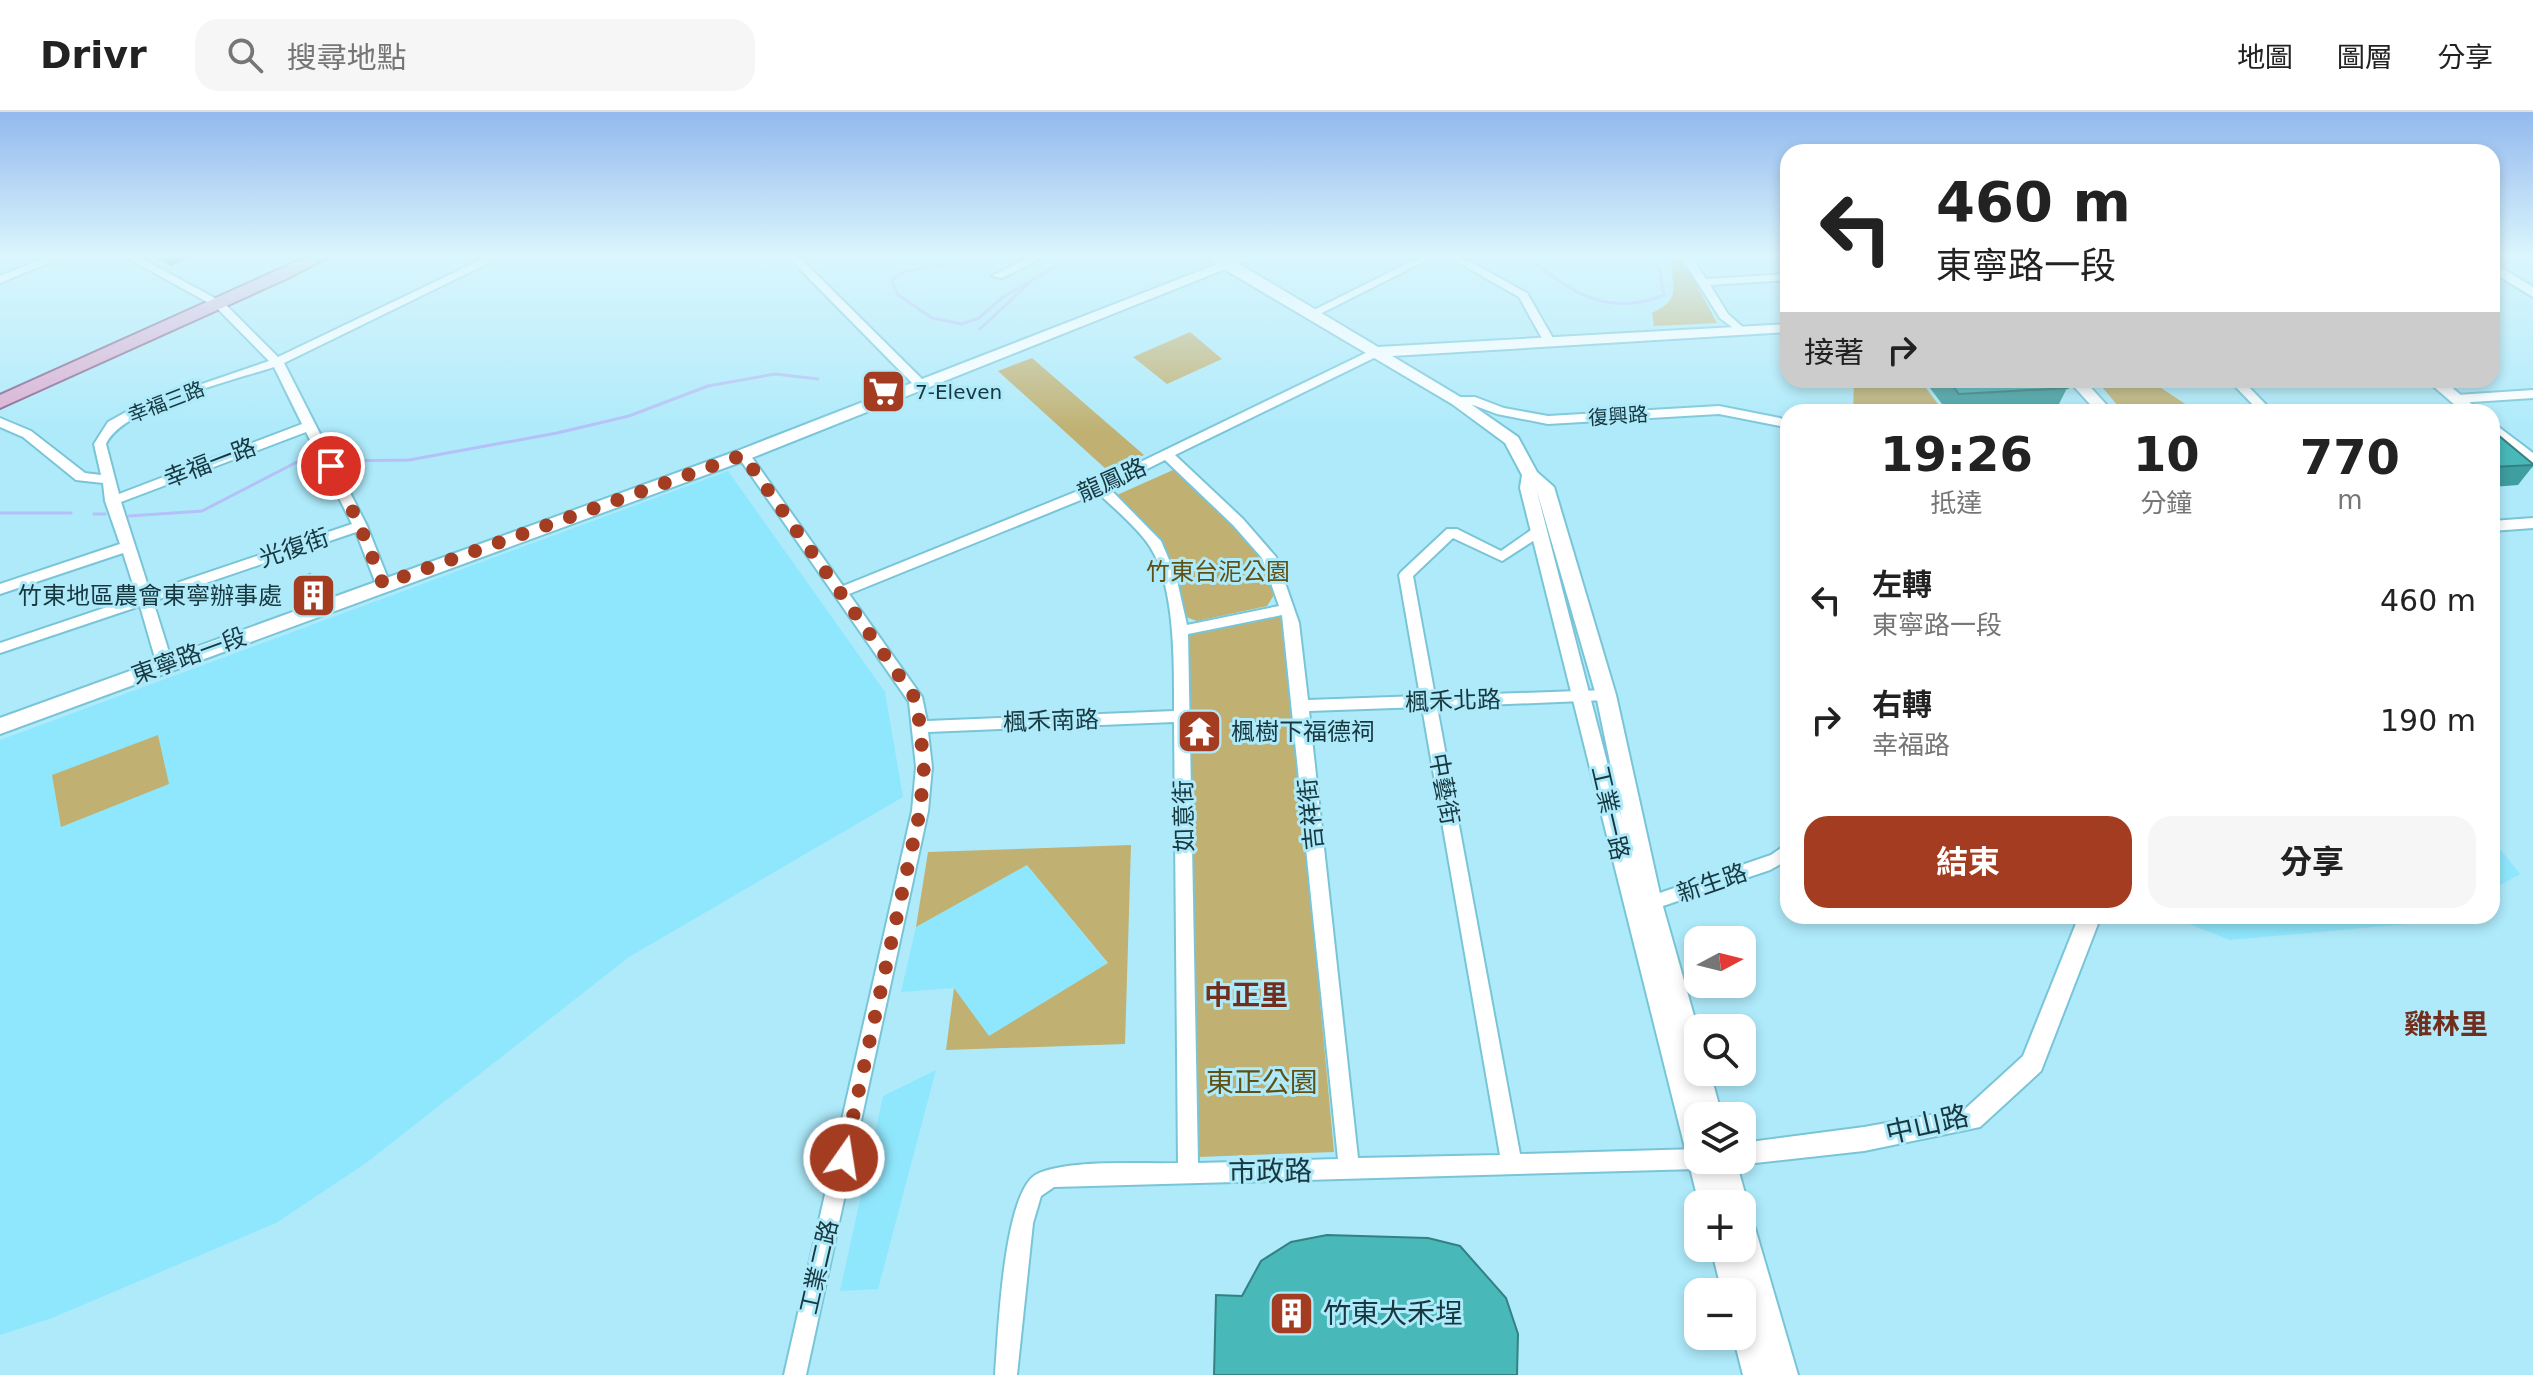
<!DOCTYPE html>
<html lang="zh-TW">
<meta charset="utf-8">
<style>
:root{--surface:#fff;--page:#f6f6f6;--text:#222;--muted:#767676;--line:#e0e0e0;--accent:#a43c21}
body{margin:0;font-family:"DejaVu Sans","Noto Sans TC",sans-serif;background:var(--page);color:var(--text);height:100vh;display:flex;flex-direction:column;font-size:30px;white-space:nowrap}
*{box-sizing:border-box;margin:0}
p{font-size:26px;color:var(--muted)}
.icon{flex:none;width:44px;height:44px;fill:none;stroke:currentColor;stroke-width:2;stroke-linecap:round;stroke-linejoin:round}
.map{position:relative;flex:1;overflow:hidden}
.sheet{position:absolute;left:1780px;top:292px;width:720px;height:520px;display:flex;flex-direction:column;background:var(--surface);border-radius:24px;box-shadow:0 4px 12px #0003}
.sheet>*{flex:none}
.hud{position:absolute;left:1780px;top:32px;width:720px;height:244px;border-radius:24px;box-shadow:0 4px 12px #0003;background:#fff;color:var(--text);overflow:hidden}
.needle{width:52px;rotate:83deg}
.fabs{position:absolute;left:1684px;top:814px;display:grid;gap:16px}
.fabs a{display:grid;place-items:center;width:72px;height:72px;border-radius:16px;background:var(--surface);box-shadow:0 4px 12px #0003;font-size:40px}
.pin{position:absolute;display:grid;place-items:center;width:68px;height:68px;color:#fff;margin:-34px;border:4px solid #fff;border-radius:50%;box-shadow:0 2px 8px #0007}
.me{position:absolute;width:88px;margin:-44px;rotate:13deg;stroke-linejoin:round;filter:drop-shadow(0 0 6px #0008)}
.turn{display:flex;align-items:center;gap:28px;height:168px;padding:0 24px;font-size:36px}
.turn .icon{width:104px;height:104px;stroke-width:2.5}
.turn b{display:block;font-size:56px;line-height:68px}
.then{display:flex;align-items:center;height:76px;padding:0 24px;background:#0003;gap:16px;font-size:30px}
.eta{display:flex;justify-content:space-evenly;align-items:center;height:136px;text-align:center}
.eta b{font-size:48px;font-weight:700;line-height:56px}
.primary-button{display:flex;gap:16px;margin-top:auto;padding:16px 24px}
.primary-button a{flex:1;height:92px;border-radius:24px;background:var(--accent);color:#fff;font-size:32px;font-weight:700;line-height:92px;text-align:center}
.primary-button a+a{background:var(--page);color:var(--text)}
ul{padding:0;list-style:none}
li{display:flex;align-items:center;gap:24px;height:120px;padding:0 24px}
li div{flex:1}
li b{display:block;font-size:30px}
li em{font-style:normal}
header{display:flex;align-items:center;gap:48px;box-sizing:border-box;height:112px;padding:0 40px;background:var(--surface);border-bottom:2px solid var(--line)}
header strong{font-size:38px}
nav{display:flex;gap:44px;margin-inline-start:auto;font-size:28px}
.search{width:560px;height:72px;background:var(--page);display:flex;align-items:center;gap:20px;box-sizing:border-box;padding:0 28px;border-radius:24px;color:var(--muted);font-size:30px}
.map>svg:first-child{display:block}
</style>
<header>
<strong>Drivr</strong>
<div class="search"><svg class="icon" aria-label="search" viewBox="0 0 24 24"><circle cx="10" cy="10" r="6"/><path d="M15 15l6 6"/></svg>搜尋地點</div>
<nav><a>地圖</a><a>圖層</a><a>分享</a></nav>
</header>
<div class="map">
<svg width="2533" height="1263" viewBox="0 0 2533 1263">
<rect width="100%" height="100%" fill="#aeeafa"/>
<g fill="#8fe7fd">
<polygon points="728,359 885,580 903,685 629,845 366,1051 276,1111 52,1206 0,1223 0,628"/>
<polygon points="2492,727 2520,762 2492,778"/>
<polygon points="1027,753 1108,852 989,925 954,876 901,880 916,815"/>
<polygon points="2169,804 2450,804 2442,809 2230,828"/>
<polygon points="936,958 878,1177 840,1179 883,984"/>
</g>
<g fill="#c0b071">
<path d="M1672,144H1681L1717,211L1654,214L1652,201C1686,185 1669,173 1672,144Z"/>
<polygon points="1190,220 1222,247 1167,272 1133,245"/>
<polygon points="1032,246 1144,343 1107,358 998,259"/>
<polygon points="1854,268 1920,268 1944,300 1853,300"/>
<polygon points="2152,270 2190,295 2179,297 2180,300 2123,300 2103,276"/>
<path d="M1173,358L1235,416L1261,446L1274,483L1267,494L1197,509L1183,504C1172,443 1161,426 1117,383Z"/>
<polygon points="1284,501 1334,1040 1198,1045 1185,523"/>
<polygon points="158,623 169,672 61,715 52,663"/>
<polygon points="1131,733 1125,932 946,938 954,876 989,924 1108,851 1027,753 916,815 928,740"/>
</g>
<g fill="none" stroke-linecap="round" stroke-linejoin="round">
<g stroke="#b4c0f7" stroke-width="3">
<polyline points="1014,144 1004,150 929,154 902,161 892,167 897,182 932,206 962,212 979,206 1003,185 1073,144"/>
<path d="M1527,144C1570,180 1608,206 1664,183L1660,158L1652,144"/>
<polyline points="980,217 1029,171"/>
<polyline points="331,349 409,348 557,321 629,304 708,274 775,262 818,267"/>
<polyline points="0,401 71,401"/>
<polyline points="94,402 105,402"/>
<polyline points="129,404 202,399 297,350 322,350"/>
</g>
<defs>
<g id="minor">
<polygon points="50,144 65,144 0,171 0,164"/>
<path d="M124,144H137L224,191L278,245L489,144H503L284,251L367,414L390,472L388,475H378L376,472L356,420L153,489L173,553L170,557H160L157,553L140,494L0,541V531L137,485L123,441L0,482V472L120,432L105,389L103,371L76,368L23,325L0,315V306L31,319L85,361L101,363L94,332L108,310L135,295L269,249L216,195ZM274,255L302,312L119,382L106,332C123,295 234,268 274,255ZM306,320L352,412L150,480L121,390Z"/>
<polygon points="787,144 798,144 927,272 927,278 919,278"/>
<polygon points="1032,144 1044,145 1002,166 992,164"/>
<polygon points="1422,144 1435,144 1316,204 1306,202"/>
<polygon points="1447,144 1460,144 1527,181 1554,228 1552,230 1544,230 1519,185"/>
<polygon points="1681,144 1691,144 1706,167 1788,162 1788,168 1710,173 1728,202 1746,218 1740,221 1720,206"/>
<path d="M1376,236L1382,240L1380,243L1175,343L1243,407L1276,445L1299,511L1308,588L1420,584L1399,463L1401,460L1447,417H1457L1501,439L1534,416H1544L1546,419L1544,422L1502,449L1453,426L1413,464L1435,584L1606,578L1614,583L1606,588L1437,595L1520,1042L1698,1037V1048H1708L1705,1054L1698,1057L1054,1075L1041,1084L1033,1111L1017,1263H995C998,1224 1003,1079 1037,1062C1069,1047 1140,1052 1178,1051L1174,610L928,620L932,655L928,699L806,1263H784L912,699L916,655L909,590L737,343L738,340H748L843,474L1095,372ZM1165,348L1233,413L1262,446L1279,494L1187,513L1176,464L1161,429L1109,376ZM1098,381C1114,396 1133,412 1146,429C1176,467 1174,552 1174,599L927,609L922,585L849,482ZM1282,503L1338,1047L1198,1051L1188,522ZM1422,595L1500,1043L1358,1046L1309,599Z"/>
<polygon points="2229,268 2242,268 2273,300 2260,300"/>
<polygon points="2533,278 2533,286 2457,291 2451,287 2457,283"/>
<polygon points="1457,285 1475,285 1504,296 1548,304 1719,294 1780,306 1786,310 1780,314 1719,302 1548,312 1497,302 1473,293 1453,292 1451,289"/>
<polygon points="1788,731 1788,748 1770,758 1651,798 1635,796 1632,791 1635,786 1651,784 1771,743"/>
</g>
<g id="tertiary">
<path d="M1202,144H1221L1236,150L1378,235L1788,212V220L1392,244L1462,286L1518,325L1537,360L1554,375L1616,583L1662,791L1698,918V960H1710L1722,1004H1698V1048H1742V1031L1864,1015L1965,997L2023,944L2079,804H2101L2041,959L1980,1015L1864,1039L1737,1053L1748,1092L1744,1101L1742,1102V1092H1699L1520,376L1522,363L1505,331L1452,292ZM1536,376L1596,583L1622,708Z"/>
<polygon points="2492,150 2533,175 2533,185 2492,160"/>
<polygon points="2068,268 2084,268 2113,300 2097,300"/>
<polygon points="2426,268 2443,268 2481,300 2463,300"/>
<polygon points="2492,310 2533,341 2533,354 2492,323"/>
<polygon points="2533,406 2533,416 2492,419 2492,409"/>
<path d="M1742,1103L1751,1107L1755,1116L1798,1263H1743L1733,1224H1742V1180H1722L1711,1136H1742ZM1748,1184L1750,1194L1743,1191Z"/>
</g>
<polygon id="secondary" points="1238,144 1258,144 749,347 0,622 0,606 737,339"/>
<polygon id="primary" points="309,144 330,144 288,166 0,296 0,283"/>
</defs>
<use href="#minor" stroke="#79c5d8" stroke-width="4"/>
<use href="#tertiary" stroke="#79c5d8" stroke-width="4"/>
<use href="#secondary" stroke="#79c5d8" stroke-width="4"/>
<use href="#primary" stroke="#87608a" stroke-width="4"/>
<use href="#minor" fill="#fff" fill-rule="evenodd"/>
<use href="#tertiary" fill="#fff" fill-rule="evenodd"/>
<use href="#secondary" fill="#fff" fill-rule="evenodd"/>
<use href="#primary" fill="#dbadd1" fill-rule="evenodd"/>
</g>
<g fill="#3f9e9f">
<polygon points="150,144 193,144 171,154"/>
<polygon points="2492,144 2502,149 2492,164"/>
<polygon points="1924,268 2060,268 2067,276 2057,296 1994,300 1948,300"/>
<polygon points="2492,318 2533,352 2533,354 2518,373 2492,375"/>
</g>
<g fill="#338182">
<polygon points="165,144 193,144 171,154"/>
<polygon points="310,462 317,472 321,486 308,491 301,481"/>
</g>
<g fill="#49b8b9" stroke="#338182" stroke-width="2">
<polygon points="2492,144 2495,144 2502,149 2492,150"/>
<polygon points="1948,268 2060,268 2067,276 1959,282"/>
<polygon points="2492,318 2533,352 2533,353 2492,355"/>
<polygon points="310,462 314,476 301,481 297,466"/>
<polygon points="1327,1123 1428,1126 1460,1134 1506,1186 1518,1222 1517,1263 1214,1263 1216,1183 1242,1184 1261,1149 1291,1130"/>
</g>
<linearGradient id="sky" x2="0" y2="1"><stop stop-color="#93b9ee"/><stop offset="0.45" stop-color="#dbf6fd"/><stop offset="1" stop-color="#dbf6fd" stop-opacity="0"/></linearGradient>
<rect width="2533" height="321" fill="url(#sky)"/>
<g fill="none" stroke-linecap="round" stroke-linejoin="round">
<polyline stroke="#a43c21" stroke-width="14" stroke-dasharray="0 25.2" points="331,354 360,414 383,472 743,343 917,589 924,655 920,699 844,1046"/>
</g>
<defs>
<symbol id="supermarket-square" viewBox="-11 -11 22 22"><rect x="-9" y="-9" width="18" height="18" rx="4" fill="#a43c21" stroke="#aeeafa"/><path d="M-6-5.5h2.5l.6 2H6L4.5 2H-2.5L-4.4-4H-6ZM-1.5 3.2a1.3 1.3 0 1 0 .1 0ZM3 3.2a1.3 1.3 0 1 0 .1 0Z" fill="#fff"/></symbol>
<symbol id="building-square" viewBox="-11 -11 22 22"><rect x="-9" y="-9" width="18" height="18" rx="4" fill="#a43c21" stroke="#aeeafa"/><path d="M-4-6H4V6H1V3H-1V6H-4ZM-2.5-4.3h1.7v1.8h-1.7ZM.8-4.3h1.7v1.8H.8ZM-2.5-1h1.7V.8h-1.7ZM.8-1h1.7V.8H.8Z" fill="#fff"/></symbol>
<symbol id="temple-square" viewBox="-11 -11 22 22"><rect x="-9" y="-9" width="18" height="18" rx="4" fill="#a43c21" stroke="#aeeafa"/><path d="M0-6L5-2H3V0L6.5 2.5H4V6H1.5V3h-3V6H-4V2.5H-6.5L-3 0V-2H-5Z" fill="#fff"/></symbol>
</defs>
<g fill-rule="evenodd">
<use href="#supermarket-square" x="858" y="254" width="51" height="51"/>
<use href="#building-square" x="288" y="458" width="51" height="51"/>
<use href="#temple-square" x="1174" y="594" width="51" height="51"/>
<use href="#building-square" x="1266" y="1176" width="51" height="51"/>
</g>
<g text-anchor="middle" stroke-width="6" stroke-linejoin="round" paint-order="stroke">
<g font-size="20" fill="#183840" stroke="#aeeafa" text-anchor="start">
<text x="915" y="287">7-Eleven</text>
</g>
<g font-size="20" fill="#183840" stroke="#aeeafa">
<text transform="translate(166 290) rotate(-21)" y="7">幸福三路</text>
<text transform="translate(1618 304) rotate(-4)" y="7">復興路</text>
</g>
<g font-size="24" fill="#183840" stroke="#aeeafa">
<text transform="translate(210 351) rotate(-21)" y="8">幸福一路</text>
<text transform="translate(1112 368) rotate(-24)" y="8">龍鳳路</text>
<text transform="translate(294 436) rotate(-19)" y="8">光復街</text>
<text transform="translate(189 544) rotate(-20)" y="8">東寧路一段</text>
<text transform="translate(1453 589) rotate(-2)" y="8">楓禾北路</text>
<text transform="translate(1051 609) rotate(-2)" y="8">楓禾南路</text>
<text transform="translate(1444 677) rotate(80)" y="8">中藝街</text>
<text transform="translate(1610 701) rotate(77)" y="8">工業一路</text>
<text transform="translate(1311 702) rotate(-96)" y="8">吉祥街</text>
<text transform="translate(1184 704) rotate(-91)" y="8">如意街</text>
<text transform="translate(1712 771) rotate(-19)" y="8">新生路</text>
<text transform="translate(819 1155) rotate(-77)" y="8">工業二路</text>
</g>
<g font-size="24" fill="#5f5116" stroke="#aeeafa">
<text x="1218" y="468">竹東台泥公園</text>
</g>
<g font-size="24" fill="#183840" stroke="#aeeafa" text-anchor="end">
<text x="282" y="492">竹東地區農會東寧辦事處</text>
<text x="1231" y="628" text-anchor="start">楓樹下福德祠</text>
</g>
<g font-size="28" font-weight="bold" fill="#712e1d" stroke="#aeeafa">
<text x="1246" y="893">中正里</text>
<text x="2446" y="922">雞林里</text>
</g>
<g font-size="28" fill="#5f5116" stroke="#aeeafa">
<text x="1262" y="980">東正公園</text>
</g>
<g font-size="28" fill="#183840" stroke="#aeeafa">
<text transform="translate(1927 1012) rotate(-13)" y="10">中山路</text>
<text transform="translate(1270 1059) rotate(-1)" y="10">市政路</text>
</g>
<g font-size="28" fill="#183840" stroke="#aeeafa" text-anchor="start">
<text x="1323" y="1211">竹東大禾埕</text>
</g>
</g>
</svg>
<div class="fabs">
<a><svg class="needle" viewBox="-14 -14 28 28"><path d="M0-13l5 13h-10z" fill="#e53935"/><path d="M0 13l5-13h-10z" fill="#767676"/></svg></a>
<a><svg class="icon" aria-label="search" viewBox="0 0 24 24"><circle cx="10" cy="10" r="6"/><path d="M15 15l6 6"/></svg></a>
<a><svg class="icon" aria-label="layers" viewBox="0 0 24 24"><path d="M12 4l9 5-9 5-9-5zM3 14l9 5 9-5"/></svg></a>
<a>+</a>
<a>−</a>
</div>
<div class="pin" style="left:331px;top:354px;background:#d93025"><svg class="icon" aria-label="arrive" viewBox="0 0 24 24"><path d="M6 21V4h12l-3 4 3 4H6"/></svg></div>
<svg class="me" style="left:844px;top:1046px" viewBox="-20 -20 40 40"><circle r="17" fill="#a43c21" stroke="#fff" stroke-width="3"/><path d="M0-11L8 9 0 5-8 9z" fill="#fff"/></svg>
<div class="hud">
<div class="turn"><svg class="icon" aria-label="left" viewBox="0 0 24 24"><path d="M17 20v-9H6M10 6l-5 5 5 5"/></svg><div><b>460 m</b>東寧路一段</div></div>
<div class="then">接著<svg class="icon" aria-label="right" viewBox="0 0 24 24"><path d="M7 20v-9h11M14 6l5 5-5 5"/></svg></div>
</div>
<section class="sheet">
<div class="eta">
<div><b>19:26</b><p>抵達</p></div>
<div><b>10</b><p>分鐘</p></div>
<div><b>770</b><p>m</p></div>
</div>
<ul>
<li><svg class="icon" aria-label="left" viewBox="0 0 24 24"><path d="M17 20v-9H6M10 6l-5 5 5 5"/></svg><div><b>左轉</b><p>東寧路一段</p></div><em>460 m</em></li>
<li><svg class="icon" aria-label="right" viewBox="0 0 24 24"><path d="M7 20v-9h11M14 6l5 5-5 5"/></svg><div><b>右轉</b><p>幸福路</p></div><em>190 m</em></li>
</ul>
<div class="primary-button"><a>結束</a><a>分享</a></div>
</section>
</div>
